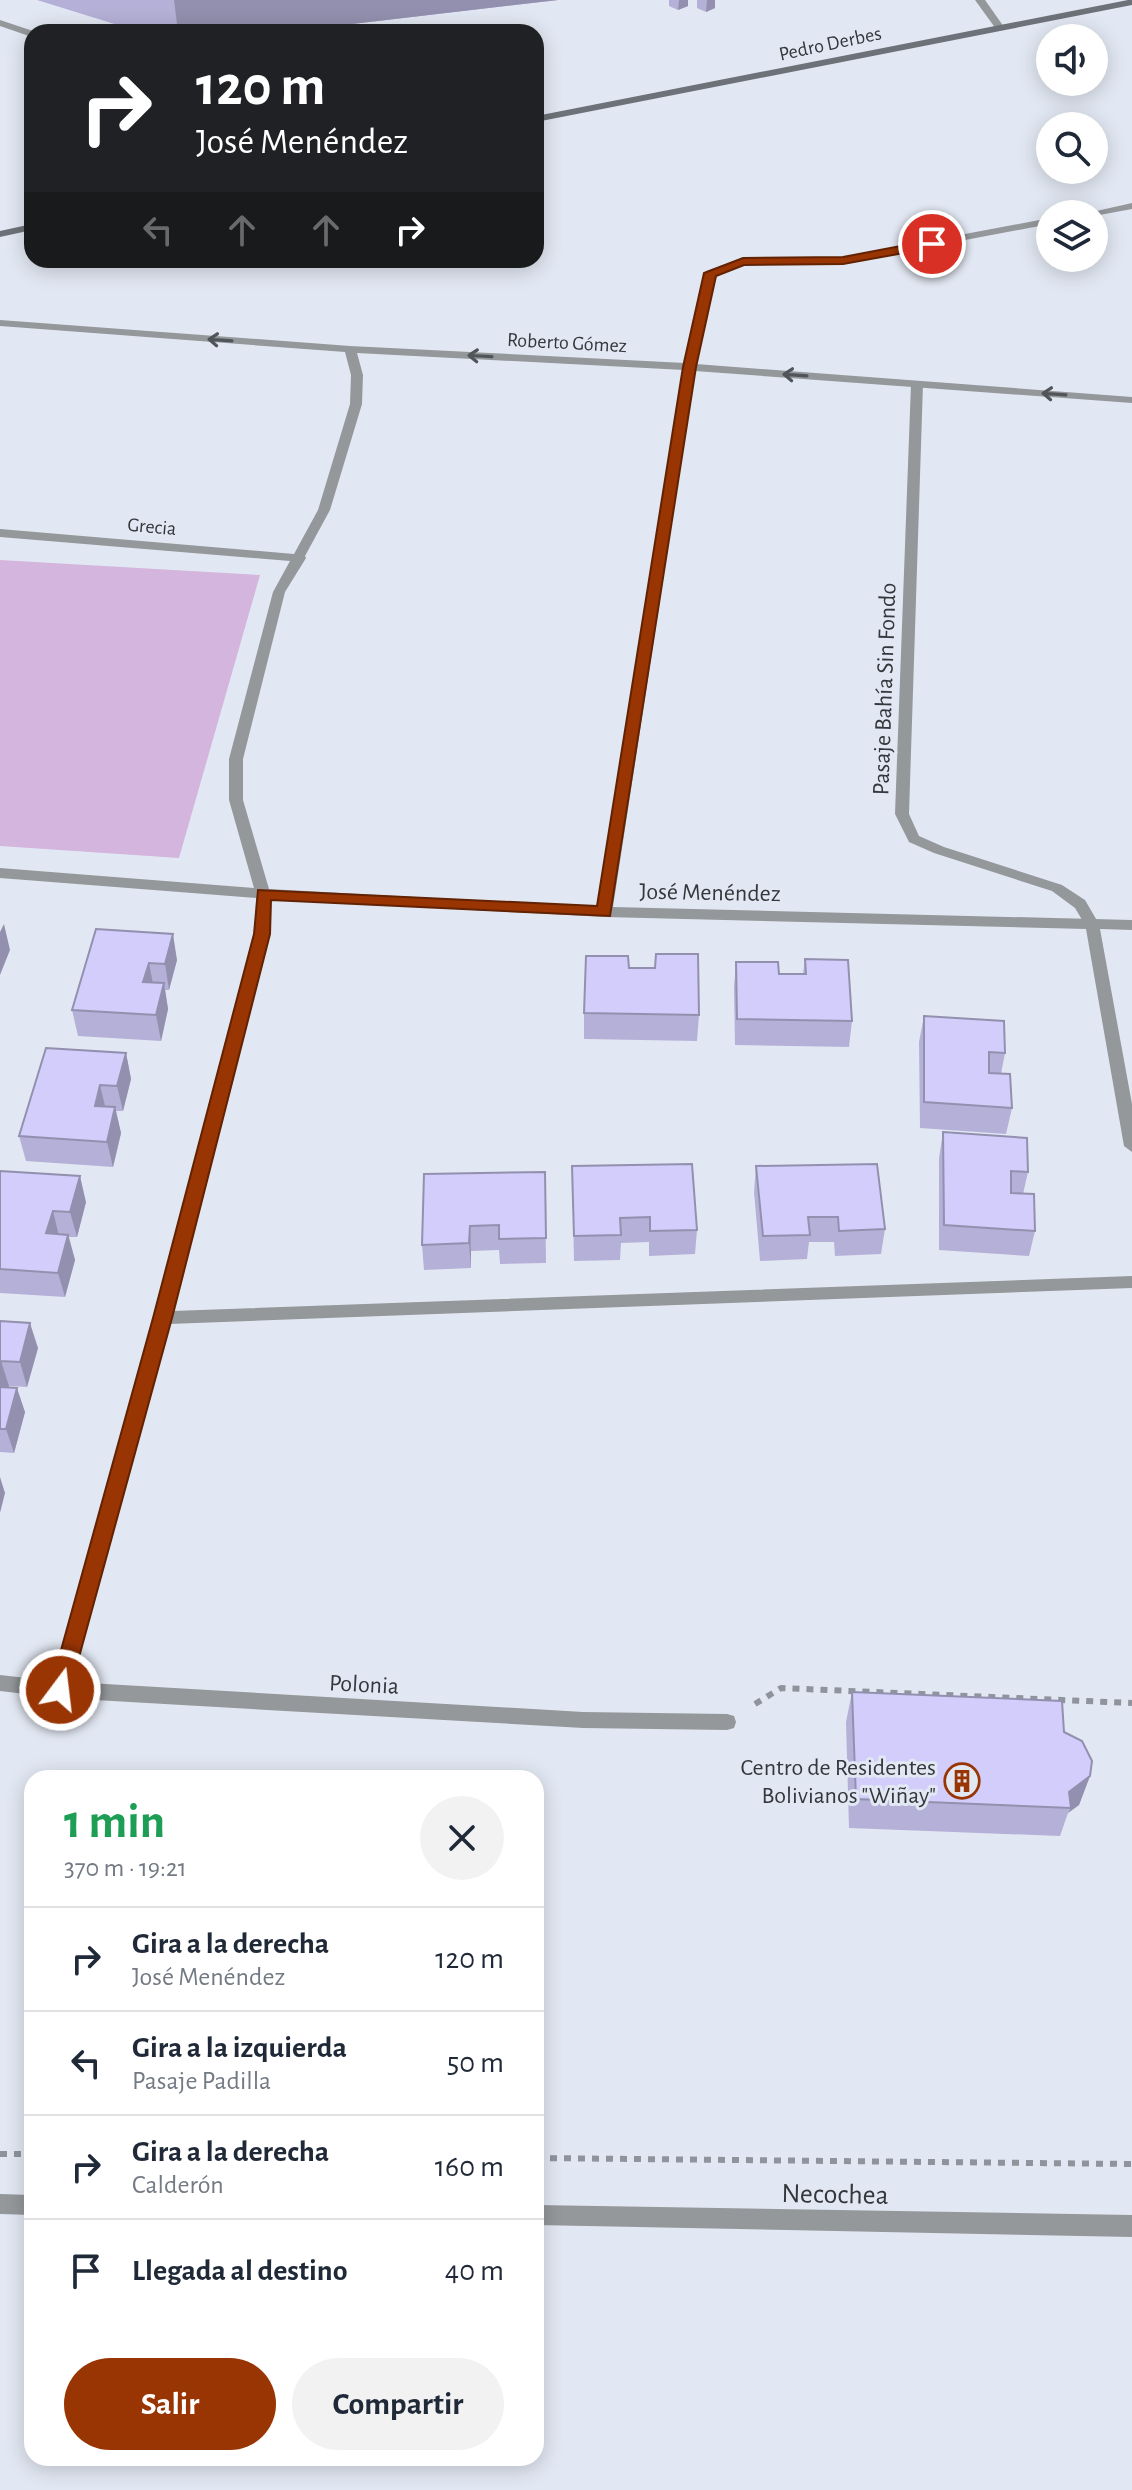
<!DOCTYPE html>
<html lang="es">
<meta charset="utf-8">
<style>
:root{--surface:#fff;--page:#f2f2f3;--text:#1f2937;--muted:#747a83;--line:#e0e1e3;--accent:#993403}
body{margin:0;font-family:"Alegreya Sans",sans-serif;background:var(--page);color:var(--text);height:100vh;display:flex;flex-direction:column;font-size:30px;white-space:nowrap}
*{box-sizing:border-box;margin:0}
p{font-size:26px;color:var(--muted)}
.icon{flex:none;width:44px;height:44px;fill:none;stroke:currentColor;stroke-width:2;stroke-linecap:round;stroke-linejoin:round}
.map{position:relative;flex:1;overflow:hidden}
.side{position:absolute;left:24px;top:1770px;width:520px;height:696px;display:flex;flex-direction:column;background:var(--surface);border-radius:24px;box-shadow:0 4px 20px #0003}
.side>*{flex:none}
.banner{position:absolute;left:24px;top:24px;width:520px;height:244px;border-radius:24px;box-shadow:0 4px 20px #0003;background:#202124;color:#fff;overflow:hidden}
.fabs{position:absolute;left:1036px;top:24px;display:grid;gap:16px}
.fabs a{display:grid;place-items:center;width:72px;height:72px;border-radius:50%;background:var(--surface);box-shadow:0 4px 20px #0003;font-size:40px}
.pin{position:absolute;display:grid;place-items:center;width:68px;height:68px;color:#fff;margin:-34px;border:4px solid #fff;border-radius:50%;box-shadow:0 2px 8px #0007}
.me{position:absolute;width:88px;margin:-44px;rotate:15deg;stroke-linejoin:round;filter:drop-shadow(0 0 6px #0008)}
.turn{display:flex;align-items:center;gap:28px;height:168px;padding:0 40px;font-size:36px}
.turn .icon{width:104px;height:104px;stroke-width:2.5}
.turn b{display:block;font-size:56px;line-height:68px}
.lanes{display:flex;align-items:center;height:76px;padding:0 40px;background:#0003;justify-content:center;gap:40px;direction:ltr}
.lanes .off{opacity:.35}
.round{display:grid;place-items:center;flex:none;width:84px;height:84px;border-radius:42px;background:var(--page)}
.summary{display:flex;align-items:center;justify-content:space-between;height:136px;padding:0 40px}
h1{font-size:48px;font-weight:600;line-height:60px;color:#1e9e55}
.button{display:flex;gap:16px;margin-top:auto;padding:16px 40px}
.button a{flex:1;height:92px;border-radius:48px;background:var(--accent);color:#fff;font-size:32px;font-weight:600;line-height:92px;text-align:center}
.button a+a{background:var(--page);color:var(--text)}
ul{padding:0;list-style:none}
li{display:flex;align-items:center;gap:24px;height:104px;padding:0 40px;border-top:2px solid var(--line)}
li div{flex:1}
li b{display:block;font-size:30px}
li em{font-style:normal}
.map>svg:first-child{display:block}
</style>
<div class="map">
<svg width="1132" height="2490" viewBox="0 0 1132 2490">
<rect width="100%" height="100%" fill="#e2e8f3"/>
<polygon fill="#d3b5dd" points="0,560 260,575 179,858 0,846"/>
<g fill="none" stroke-linecap="round" stroke-linejoin="round">
<g stroke="#8f939b" stroke-width="6" stroke-dasharray="7 7" stroke-linecap="butt">
<polyline points="755,1704 781,1688 1132,1703"/>
<polyline points="0,2154 32,2154"/>
<polyline points="536,2158 1132,2164"/>
</g>
<polygon fill="#94989b" fill-rule="evenodd" points="917,381 923,384 909,814 919,836 944,847 1062,885 1085,900 1099,924 1097,928 1087,928 1075,908 1052,891 934,853 909,842 895,814 911,384"/>
<g fill="#94989b" fill-rule="evenodd">
<polygon points="975,0 985,0 1004,27 1002,29 996,29"/>
<polygon points="0,20 36,32 32,32 32,37 29,36 0,26"/>
<polygon points="1132,203 1132,209 1094,216 1094,214 1083,214"/>
<path d="M1050,218V224L843,263L744,264L715,275L696,364L1132,397V403L695,371L613,907L1132,920V930L1100,929L1132,1104V1152L1124,1146L1086,929L605,917L270,899L269,934L173,1311L1132,1276V1288L169,1324L71,1682L583,1712L727,1714L734,1716L736,1722L734,1728L727,1730L583,1728L60,1698L0,1691V1675L53,1681L155,1318L255,934L256,898L0,878V868L254,888L229,800V759L273,592L290,561L0,537V529L294,554L318,510L350,404L351,375L345,352L0,326V320L350,346L685,363L706,271L743,258L843,257ZM357,353L684,370L599,907L269,889L243,800V759L285,592L306,558L305,556L330,510L362,404L363,375Z"/>
<polygon points="0,2194 32,2195 32,2215 0,2214"/>
<polygon points="536,2205 1132,2215 1132,2237 536,2225"/>
</g>
<g fill="#6c7277" fill-rule="evenodd">
<polygon points="1128,0 1132,0 1132,5 536,122 536,116"/>
<polygon points="32,224 32,230 0,237 0,231"/>
</g>
</g>
<g fill="#b5b0d7">
<polygon points="37,0 558,0 284,32 140,32"/>
<polygon points="669,0 688,0 688,6 678,10 669,6"/>
<polygon points="697,0 715,0 715,8 706,12 697,8"/>
<polygon points="96,929 177,960 169,990 165,990 168,1009 161,1041 78,1036 72,1010"/>
<polygon points="805,959 852,1021 849,1047 735,1045 734,988 736,962 779,974 803,974"/>
<polygon points="629,968 699,1015 697,1041 584,1039 584,1013"/>
<polygon points="924,1016 1005,1053 1001,1074 1012,1108 1006,1134 920,1128 919,1042"/>
<polygon points="126,1053 131,1079 123,1111 116,1111 121,1133 113,1167 26,1161 19,1136"/>
<polygon points="943,1132 1028,1172 1023,1194 1035,1231 1029,1256 939,1250 939,1158"/>
<polygon points="572,1166 697,1230 695,1254 649,1256 649,1242 621,1243 620,1260 574,1261"/>
<polygon points="756,1166 885,1229 881,1254 835,1256 834,1242 809,1242 807,1259 760,1261 754,1192"/>
<polygon points="0,1171 86,1202 77,1237 69,1237 75,1260 65,1297 0,1293"/>
<polygon points="545,1172 546,1263 500,1264 499,1250 471,1251 471,1268 424,1270 422,1245"/>
<polygon points="0,1321 38,1348 27,1387 9,1386 9,1387 25,1412 14,1453 0,1452"/>
<polygon points="852,1692 1064,1732 1090,1776 1079,1805 1068,1813 1060,1836 849,1828 846,1722"/>
</g>
<g fill="#9390af">
<polygon points="174,0 558,0 284,32 178,32"/>
<polygon points="679,0 688,0 688,6 678,10"/>
<polygon points="707,0 715,0 715,8 706,12"/>
<polygon points="4,924 10,950 0,975 0,932"/>
<polygon points="173,934 177,960 169,990 165,964"/>
<polygon points="149,963 154,989 143,982"/>
<polygon points="164,983 168,1009 161,1041 156,1015"/>
<polygon points="126,1053 131,1079 123,1111 117,1086"/>
<polygon points="100,1085 106,1110 95,1106"/>
<polygon points="115,1107 121,1133 113,1167 107,1142"/>
<polygon points="80,1176 86,1202 77,1237 70,1212"/>
<polygon points="53,1211 59,1236 46,1233"/>
<polygon points="470,1226 471,1251 471,1268 469,1243"/>
<polygon points="68,1235 75,1260 65,1297 58,1273"/>
<polygon points="30,1323 38,1348 27,1387 20,1362"/>
<polygon points="1,1361 9,1386 2,1410 0,1403 0,1366"/>
<polygon points="17,1388 25,1412 14,1453 6,1429"/>
<polygon points="0,1477 5,1493 0,1513"/>
<polygon points="1090,1776 1079,1805 1068,1813 1071,1808 1069,1792"/>
</g>
<g fill="#d2cdfa" stroke="#9390af" stroke-width="2">
<polygon points="96,929 173,934 165,964 149,963 143,982 164,983 156,1015 72,1010"/>
<polygon points="656,954 698,954 699,1015 584,1013 586,956 628,956 629,968 655,968"/>
<polygon points="805,959 848,960 852,1021 737,1019 736,962 778,962 779,974 806,974"/>
<polygon points="924,1016 1004,1021 1005,1053 989,1052 989,1073 1010,1074 1012,1108 924,1102"/>
<polygon points="46,1048 126,1053 117,1086 100,1085 95,1106 115,1107 107,1142 19,1136"/>
<polygon points="943,1132 1027,1138 1028,1172 1011,1171 1011,1193 1034,1194 1035,1231 944,1225"/>
<polygon points="692,1164 697,1230 650,1231 650,1217 620,1218 621,1235 574,1236 572,1166"/>
<polygon points="877,1164 885,1229 839,1231 838,1217 808,1217 810,1235 763,1236 756,1166"/>
<polygon points="0,1171 80,1176 70,1212 53,1211 46,1233 68,1235 58,1273 0,1269"/>
<polygon points="545,1172 546,1238 499,1239 499,1225 470,1226 469,1243 422,1245 424,1174"/>
<polygon points="0,1321 30,1323 20,1362 1,1361 0,1366"/>
<polygon points="0,1387 17,1388 6,1429 0,1429"/>
<polygon points="852,1692 1062,1701 1064,1732 1082,1741 1092,1761 1090,1776 1069,1792 1071,1808 856,1799"/>
</g>
<defs><path id="oneway-shaft" d="M-6 0H5M1.5-3L5.5 0L1.5 3" fill="none" stroke-width="1.6" stroke-linecap="round" stroke-linejoin="round" transform="scale(2)"/></defs>
<g stroke="#515458">
<use href="#oneway-shaft" transform="translate(220 340) rotate(-176)"/>
<use href="#oneway-shaft" transform="translate(480 356) rotate(-177)"/>
<use href="#oneway-shaft" transform="translate(795 375) rotate(-176)"/>
<use href="#oneway-shaft" transform="translate(1054 394) rotate(-176)"/>
</g>
<polygon fill="#993403" stroke="#632202" stroke-width="2" points="932,240 939,244 937,247 843,264 744,265 716,276 696,367 610,916 271,900 270,934 172,1318 70,1690 67,1697 60,1700 53,1697 50,1690 153,1318 254,934 258,890 597,906 683,367 704,273 743,258 843,257"/>
<defs>
<symbol id="building-ring" viewBox="-11 -11 22 22"><circle r="9.5" fill="#e2e8f3" stroke="#993403" stroke-width="1.5"/><path d="M-4-6H4V6H1V3H-1V6H-4ZM-2.5-4.3h1.7v1.8h-1.7ZM.8-4.3h1.7v1.8H.8ZM-2.5-1h1.7V.8h-1.7ZM.8-1h1.7V.8H.8Z" fill="#993403"/></symbol>
</defs>
<g fill-rule="evenodd">
<use href="#building-ring" x="942" y="1761" width="40" height="40"/>
</g>
<g text-anchor="middle" stroke-width="6" stroke-linejoin="round" paint-order="stroke">
<g font-size="20" fill="#34373b" stroke="#e2e8f3">
<text transform="translate(830 43) rotate(-12)" y="7">Pedro Derbes</text>
<text transform="translate(567 342) rotate(3)" y="7">Roberto Gómez</text>
<text transform="translate(152 526) rotate(5)" y="7">Grecia</text>
</g>
<g font-size="24" fill="#34373b" stroke="#e2e8f3">
<text transform="translate(884 689) rotate(-88)" y="8">Pasaje Bahía Sin Fondo</text>
<text transform="translate(710 892) rotate(1)" y="8">José Menéndez</text>
<text transform="translate(364 1684) rotate(3)" y="8">Polonia</text>
</g>
<g font-size="24" fill="#34373b" stroke="#e2e8f3" text-anchor="end">
<text x="936" y="1775">Centro de Residentes<tspan x="936" dy="28">Bolivianos "Wiñay"</tspan></text>
</g>
<g font-size="28" fill="#34373b" stroke="#e2e8f3">
<text transform="translate(835 2193) rotate(1)" y="10">Necochea</text>
</g>
</g>
</svg>
<div class="fabs">
<a><svg class="icon" aria-label="sound" viewBox="0 0 24 24"><path d="M4 9h4l5-4v14l-5-4H4zM17 9q2 3 0 6"/></svg></a>
<a><svg class="icon" aria-label="search" viewBox="0 0 24 24"><circle cx="10" cy="10" r="6"/><path d="M15 15l6 6"/></svg></a>
<a><svg class="icon" aria-label="layers" viewBox="0 0 24 24"><path d="M12 4l9 5-9 5-9-5zM3 14l9 5 9-5"/></svg></a>
</div>
<div class="pin" style="left:932px;top:244px;background:#d93025"><svg class="icon" aria-label="arrive" viewBox="0 0 24 24"><path d="M6 21V4h12l-3 4 3 4H6"/></svg></div>
<svg class="me" style="left:60px;top:1690px" viewBox="-20 -20 40 40"><circle r="17" fill="#993403" stroke="#fff" stroke-width="3"/><path d="M0-11L8 9 0 5-8 9z" fill="#fff"/></svg>
<div class="banner">
<div class="turn"><svg class="icon" aria-label="right" viewBox="0 0 24 24"><path d="M7 20v-9h11M14 6l5 5-5 5"/></svg><div><b>120 m</b>José Menéndez</div></div>
<div class="lanes"><svg class="icon off" aria-label="left" viewBox="0 0 24 24"><path d="M17 20v-9H6M10 6l-5 5 5 5"/></svg><svg class="icon off" aria-label="ahead" viewBox="0 0 24 24"><path d="M12 20V5M6 11l6-6 6 6"/></svg><svg class="icon off" aria-label="ahead" viewBox="0 0 24 24"><path d="M12 20V5M6 11l6-6 6 6"/></svg><svg class="icon" aria-label="right" viewBox="0 0 24 24"><path d="M7 20v-9h11M14 6l5 5-5 5"/></svg></div>
</div>
<section class="side">
<div class="summary"><div><h1>1 min</h1><p>370 m · 19:21</p></div><a class="round"><svg class="icon" aria-label="close" viewBox="0 0 24 24"><path d="M6 6l12 12M18 6L6 18"/></svg></a></div>
<ul>
<li><svg class="icon" aria-label="right" viewBox="0 0 24 24"><path d="M7 20v-9h11M14 6l5 5-5 5"/></svg><div><b>Gira a la derecha</b><p>José Menéndez</p></div><em>120 m</em></li>
<li><svg class="icon" aria-label="left" viewBox="0 0 24 24"><path d="M17 20v-9H6M10 6l-5 5 5 5"/></svg><div><b>Gira a la izquierda</b><p>Pasaje Padilla</p></div><em>50 m</em></li>
<li><svg class="icon" aria-label="right" viewBox="0 0 24 24"><path d="M7 20v-9h11M14 6l5 5-5 5"/></svg><div><b>Gira a la derecha</b><p>Calderón</p></div><em>160 m</em></li>
<li><svg class="icon" aria-label="arrive" viewBox="0 0 24 24"><path d="M6 21V4h12l-3 4 3 4H6"/></svg><div><b>Llegada al destino</b></div><em>40 m</em></li>
</ul>
<div class="button"><a>Salir</a><a>Compartir</a></div>
</section>
</div>
